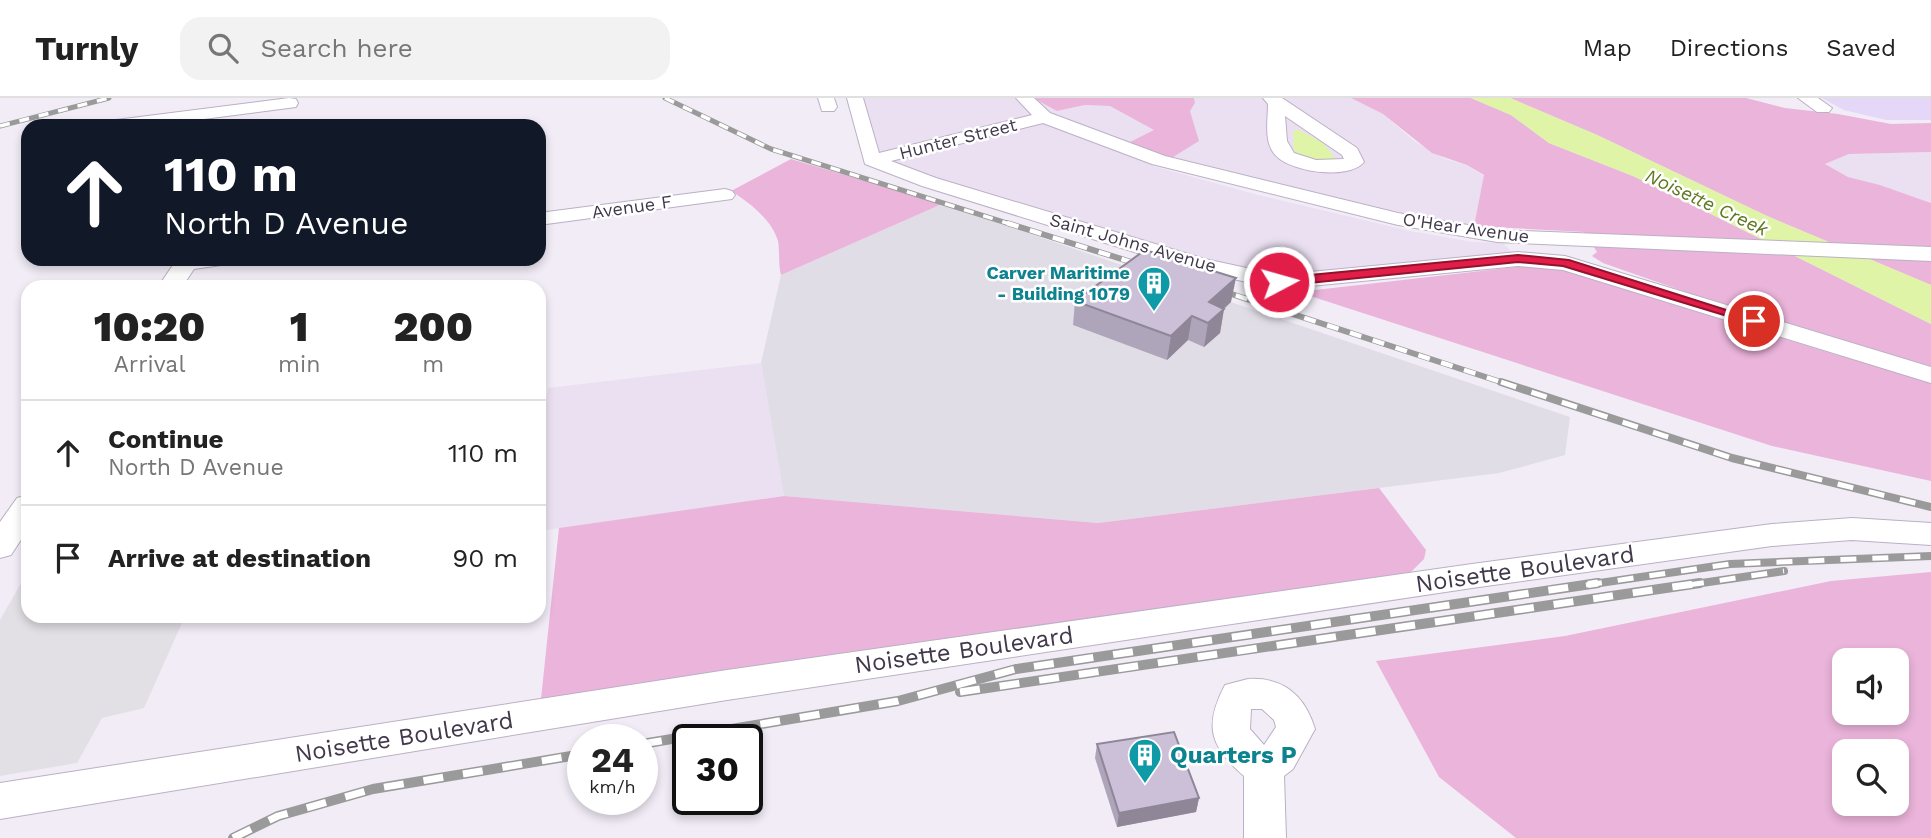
<!DOCTYPE html>
<style>
:root{--surface:#fff;--page:#f2f2f2;--text:#222;--muted:#767676;--line:#e0e0e0}
body{margin:0;font-family:"Work Sans",sans-serif;background:var(--page);color:var(--text);height:100vh;display:flex;flex-direction:column;font-size:26px;white-space:nowrap}
*{box-sizing:border-box;margin:0}
p{font-size:23px;color:var(--muted)}
.icon{flex:none;width:38px;height:38px;fill:none;stroke:currentColor;stroke-width:2;stroke-linecap:round;stroke-linejoin:round}
.map{position:relative;flex:1;overflow:hidden}
.side{position:absolute;left:21px;top:182px;width:525px;height:343px;display:flex;flex-direction:column;background:var(--surface);border-radius:21px;box-shadow:0 4px 10px #0003}
.side>*{flex:none}
.banner{position:absolute;left:21px;top:21px;width:525px;height:147px;border-radius:21px;box-shadow:0 4px 10px #0003;background:#111827;color:#fff;overflow:hidden}
.buttons{position:absolute;left:1832px;top:550px;display:grid;gap:14px}
.buttons a{display:grid;place-items:center;width:77px;height:77px;border-radius:14px;background:var(--surface);box-shadow:0 4px 10px #0003;font-size:35px}
.speed{position:absolute;left:567px;top:626px;display:flex;gap:14px;font-size:35px;font-weight:700;text-align:center}
.speed>*{display:grid;place-content:center;width:91px;height:91px;border-radius:50%;background:var(--surface);box-shadow:0 4px 10px #0003;line-height:1}
.speed small{font-size:18px;font-weight:400}
.speed .limit{border:4px solid #111;border-radius:10px;background:#fff;color:#111}
.pin{position:absolute;display:grid;place-items:center;width:60px;height:60px;color:#fff;margin:-30px;border:4px solid #fff;border-radius:50%;box-shadow:0 2px 7px #0007}
.me{position:absolute;width:77px;margin:-38px;rotate:84deg;stroke-linejoin:round;filter:drop-shadow(0 0 5px #0008)}
.turn{display:flex;align-items:center;gap:24px;height:147px;padding:0 28px;font-size:32px}
.turn .icon{width:91px;height:91px;stroke-width:2.5}
.turn b{display:block;font-size:49px;line-height:60px}
.eta{display:flex;justify-content:space-evenly;align-items:center;height:119px;text-align:center}
.eta b{font-size:42px;font-weight:800;line-height:49px}
ul{padding:0;list-style:none}
li{display:flex;align-items:center;gap:21px;height:105px;padding:0 28px;border-top:2px solid var(--line)}
li div{flex:1}
li b{display:block;font-size:26px}
li em{font-style:normal}
header{display:flex;align-items:center;gap:42px;box-sizing:border-box;height:98px;padding:0 35px;background:var(--surface);border-bottom:2px solid var(--line)}
header strong{font-size:33px}
nav{display:flex;gap:38px;margin-inline-start:auto;font-size:24px}
.search{width:490px;height:63px;background:var(--page);display:flex;align-items:center;gap:18px;box-sizing:border-box;padding:0 24px;border-radius:21px;color:var(--muted);font-size:26px}
.map>svg:first-child{display:block}
</style>
<header>
<strong>Turnly</strong>
<div class="search"><svg class="icon" aria-label="search" viewBox="0 0 24 24"><circle cx="10" cy="10" r="6"/><path d="M15 15l6 6"/></svg>Search here</div>
<nav><a>Map</a><a>Directions</a><a>Saved</a></nav>
</header>
<div class="map">
<svg width="1931" height="740" viewBox="0 0 1931 740">
<rect width="100%" height="100%" fill="#f1ecf6"/>
<g fill="#eae0f1">
<polygon points="855,0 1033,0 1057,13 1085,7 1110,8 1155,32 1120,49 1159,62 1153,68 1258,97 1410,133 1473,144 1503,145 1518,161 1279,184 872,62"/>
<polygon points="1194,0 1351,0 1383,16 1414,43 1445,61 1467,67 1484,78 1474,128 1446,124 1336,100 1173,59 1199,43 1190,13 1195,5"/>
<polygon points="1931,54 1931,105 1880,87 1848,79 1825,66 1849,56"/>
<polygon points="761,265 784,398 539,433 539,367 548,290"/>
</g>
<polygon fill="#e5d7f8" points="1822,0 1931,0 1931,22 1886,22 1844,12"/>
<polygon fill="#e1dde6" points="942,106 1570,319 1565,357 1499,375 1098,425 784,398 761,265 781,177"/>
<g fill="#ebb4da" fill-rule="evenodd">
<polygon points="1033,0 1194,0 1195,5 1190,13 1199,43 1170,61 1124,47 1154,32 1110,8 1085,7 1057,13"/>
<polygon points="1351,0 1471,0 1511,17 1549,45 1633,78 1713,117 1931,226 1931,383 1772,348 1298,194 1525,168 1562,172 1840,258 1817,240 1603,165 1592,158 1597,154 1584,134 1474,128 1484,77 1467,67 1432,55 1383,16"/>
<polygon points="1510,0 1746,0 1785,10 1838,16 1891,26 1931,25 1931,54 1849,56 1825,66 1848,79 1880,87 1931,105 1931,187 1767,118 1597,37"/>
<path d="M791,61L942,106L781,177C778,166 780,153 778,143C772,122 749,104 731,93Z"/>
<polygon points="1379,390 1426,452 1424,461 1406,479 541,601 559,430 784,398 1098,425"/>
<path d="M1931,474V740H1516L1439,679L1376,563L1565,538L1831,483ZM1844,562H1897V614H1844ZM1844,653H1897V705H1844Z"/>
</g>
<polygon fill="#e2e0e5" points="28,473 28,518 185,518 144,610 102,620 77,665 0,678 0,522"/>
<g fill="#dff4a7">
<polygon points="1471,0 1510,0 1597,37 1767,118 1931,187 1931,226 1713,117 1633,78 1549,45 1511,17"/>
<polygon points="1299,32 1323,45 1336,61 1313,62 1294,53 1293,33"/>
</g>
<g fill="none" stroke-linecap="round" stroke-linejoin="round">
<defs>
<g id="minor">
<polygon points="289,0 296,1 298,5 296,9 150,28 99,28 108,23"/>
<polygon points="818,0 834,0 837,9 834,13 822,13"/>
<polygon points="847,0 863,0 879,55 1032,17 1016,0 1034,0 1050,15 1165,58 1398,115 1497,132 1931,149 1931,163 1497,144 1398,127 1152,66 1043,25 891,63 936,80 1205,161 1279,177 1518,154 1565,158 1931,269 1931,285 1563,172 1518,168 1279,191 1192,172 922,88 865,66"/>
<path d="M1263,0H1282L1357,50L1364,64C1349,83 1285,74 1273,54C1264,41 1268,21 1268,6ZM1285,18L1342,57L1344,61L1316,62L1294,55L1287,43Z"/>
<polygon points="1798,0 1818,0 1832,10 1829,14 1817,14"/>
<polygon points="725,91 732,93 735,97 732,101 539,127 539,115"/>
<polygon points="177,161 231,161 228,166 194,171 182,189 158,189"/>
<polygon points="28,397 28,431 11,457 0,460 0,424 17,400"/>
<polygon points="1852,420 1931,425 1931,447 1852,442 1772,448 1472,490 727,602 0,721 0,685 727,572 1472,466 1772,426"/>
<path d="M1248,581C1284,579 1305,598 1315,631L1293,671L1284,678L1286,740H1244V678C1209,648 1204,627 1225,587ZM1251,611H1262L1274,622L1276,629L1264,647L1250,631Z"/>
</g>
</defs>
<use href="#minor" stroke="#bbb0c5" stroke-width="2"/>
<use href="#minor" fill="#fff" fill-rule="evenodd"/>
<defs>
<g id="rail-far3">
<polyline points="665,0 771,51 1013,127"/>
<polyline points="0,28 109,0"/>
</g>
<g id="rail-far2">
<polyline points="1007,125 1147,169"/>
<polyline points="1213,190 1507,286"/>
</g>
<g id="rail-far1">
<polyline points="1501,284 1732,360 1931,409"/>
<polyline points="1586,487 1730,466 1931,458"/>
<polyline points="1688,487 1784,473"/>
</g>
<g id="rail">
<polyline points="960,594 1700,485"/>
<polyline points="642,646 898,603 1016,571 1598,485"/>
<polyline points="233,740 278,718 373,691 583,656"/>
</g>
</defs>
<use href="#rail-far3" stroke="#9a9a9a" stroke-width="5"/>
<use href="#rail-far2" stroke="#9a9a9a" stroke-width="6"/>
<use href="#rail-far1" stroke="#9a9a9a" stroke-width="8"/>
<use href="#rail" stroke="#9a9a9a" stroke-width="10"/>
<use href="#rail-far3" stroke="#fff" stroke-width="3.5" stroke-dasharray="10" stroke-linecap="butt"/>
<use href="#rail-far2" stroke="#fff" stroke-width="4.5" stroke-dasharray="12" stroke-linecap="butt"/>
<use href="#rail-far1" stroke="#fff" stroke-width="5" stroke-dasharray="16" stroke-linecap="butt"/>
<use href="#rail" stroke="#fff" stroke-width="7" stroke-dasharray="20" stroke-linecap="butt"/>
</g>
<g fill="#afa5ba">
<polygon points="1075,203 1231,204 1224,211 1220,235 1204,249 1188,242 1167,262 1073,227"/>
<polygon points="1097,646 1199,700 1196,714 1117,729 1095,660"/>
</g>
<g fill="#8f8697">
<polygon points="1236,180 1231,204 1211,222 1224,211 1220,235 1204,249 1208,225 1209,204"/>
<polygon points="1192,218 1188,242 1167,262 1171,238"/>
<polygon points="1199,700 1196,714 1117,729 1119,715"/>
</g>
<g fill="#ccc0d8" stroke="#8f8697" stroke-width="2">
<polygon points="1145,152 1236,180 1209,204 1224,211 1208,225 1192,218 1171,238 1075,203"/>
<polygon points="1174,634 1199,700 1119,715 1097,646"/>
</g>
<polygon fill="#e11d48" stroke="#92132f" stroke-width="2" points="1518,157 1569,162 1761,223 1759,225 1750,225 1563,168 1518,164 1279,188 1273,184 1279,180"/>
<defs>
<symbol id="building-pin" viewBox="-11 -11 22 30"><path d="M0 17L-7.5 6A9.5 9.5 0 1 1 7.5 6Z" fill="#0f9aa8" stroke="#fff"/><path d="M-4-6H4V6H1V3H-1V6H-4ZM-2.5-4.3h1.7v1.8h-1.7ZM.8-4.3h1.7v1.8H.8ZM-2.5-1h1.7V.8h-1.7ZM.8-1h1.7V.8H.8Z" fill="#fff"/></symbol>
</defs>
<g fill-rule="evenodd">
<use href="#building-pin" x="1135" y="166" width="38" height="52"/>
<use href="#building-pin" x="1126" y="638" width="38" height="52"/>
</g>
<g text-anchor="middle" stroke-width="5" stroke-linejoin="round" paint-order="stroke">
<g font-size="18" fill="#41384b" stroke="#fff">
<text transform="translate(958 41) rotate(-14)" y="6">Hunter Street</text>
<text transform="translate(632 109) rotate(-8)" y="6">Avenue F</text>
<text transform="translate(1466 130) rotate(8)" y="6">O'Hear Avenue</text>
<text transform="translate(1133 145) rotate(16)" y="6">Saint Johns Avenue</text>
</g>
<g font-size="18" font-weight="bold" fill="#0d838f" stroke="#fff" text-anchor="end">
<text x="1130" y="181">Carver Maritime<tspan x="1130" dy="21">- Building 1079</tspan></text>
</g>
<g font-size="19" font-style="italic" fill="#607821" stroke="#fff">
<text transform="translate(1707 104) rotate(25)" y="7">Noisette Creek</text>
</g>
<g font-size="24" fill="#41384b" stroke="#fff">
<text transform="translate(1525 471) rotate(-8)" y="8">Noisette Boulevard</text>
<text transform="translate(964 552) rotate(-8)" y="8">Noisette Boulevard</text>
<text transform="translate(404 639) rotate(-9)" y="8">Noisette Boulevard</text>
</g>
<g font-size="24" font-weight="bold" fill="#0d838f" stroke="#fff" text-anchor="start">
<text x="1170" y="665">Quarters P</text>
</g>
</g>
</svg>
<div class="buttons">
<a><svg class="icon" aria-label="sound" viewBox="0 0 24 24"><path d="M4 9h4l5-4v14l-5-4H4zM17 9q2 3 0 6"/></svg></a>
<a><svg class="icon" aria-label="search" viewBox="0 0 24 24"><circle cx="10" cy="10" r="6"/><path d="M15 15l6 6"/></svg></a>
</div>
<div class="speed"><div>24<small>km/h</small></div><div class="limit">30</div></div>
<div class="pin" style="left:1754px;top:223px;background:#d93025"><svg class="icon" aria-label="arrive" viewBox="0 0 24 24"><path d="M6 21V4h12l-3 4 3 4H6"/></svg></div>
<svg class="me" style="left:1279px;top:184px" viewBox="-20 -20 40 40"><circle r="17" fill="#e11d48" stroke="#fff" stroke-width="3"/><path d="M0-11L8 9 0 5-8 9z" fill="#fff"/></svg>
<div class="banner">
<div class="turn"><svg class="icon" aria-label="ahead" viewBox="0 0 24 24"><path d="M12 20V5M6 11l6-6 6 6"/></svg><div><b>110 m</b>North D Avenue</div></div>
</div>
<section class="side">
<div class="eta">
<div><b>10:20</b><p>Arrival</p></div>
<div><b>1</b><p>min</p></div>
<div><b>200</b><p>m</p></div>
</div>
<ul>
<li><svg class="icon" aria-label="ahead" viewBox="0 0 24 24"><path d="M12 20V5M6 11l6-6 6 6"/></svg><div><b>Continue</b><p>North D Avenue</p></div><em>110 m</em></li>
<li><svg class="icon" aria-label="arrive" viewBox="0 0 24 24"><path d="M6 21V4h12l-3 4 3 4H6"/></svg><div><b>Arrive at destination</b></div><em>90 m</em></li>
</ul>
</section>
</div>
